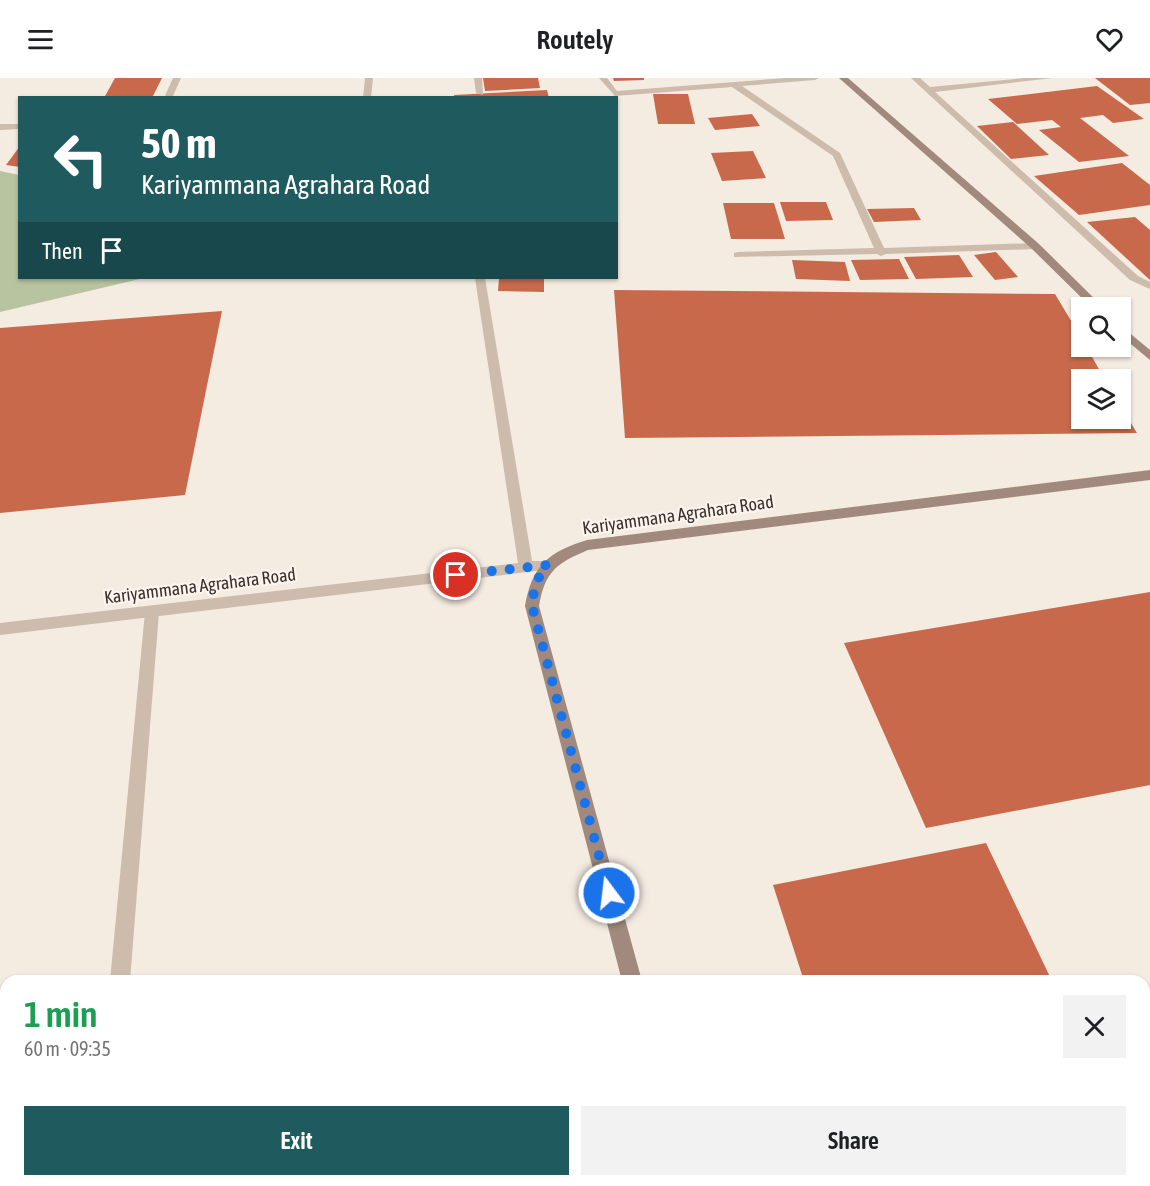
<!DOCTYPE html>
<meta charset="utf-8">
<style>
:root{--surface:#fff;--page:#f2f2f2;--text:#202124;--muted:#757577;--accent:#1f5a5e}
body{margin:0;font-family:"Asap Condensed",sans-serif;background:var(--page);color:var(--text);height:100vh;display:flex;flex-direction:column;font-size:22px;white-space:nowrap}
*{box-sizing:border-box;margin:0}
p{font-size:20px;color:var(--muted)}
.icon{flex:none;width:33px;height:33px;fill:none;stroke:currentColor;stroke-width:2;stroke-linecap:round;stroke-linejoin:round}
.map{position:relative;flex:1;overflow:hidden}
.details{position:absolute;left:0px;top:897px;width:1150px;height:212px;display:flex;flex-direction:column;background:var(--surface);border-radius:18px 18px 0 0;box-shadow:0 2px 4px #0004}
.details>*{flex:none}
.top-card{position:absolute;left:18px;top:18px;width:600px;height:183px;border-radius:0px;box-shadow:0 2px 4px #0004;background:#1f5a5e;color:#fff;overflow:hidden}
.buttons{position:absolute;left:1071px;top:219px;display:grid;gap:12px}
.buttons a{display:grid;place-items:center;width:60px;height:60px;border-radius:0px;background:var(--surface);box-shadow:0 2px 4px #0004;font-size:30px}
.pin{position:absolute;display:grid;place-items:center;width:51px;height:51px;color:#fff;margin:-26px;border:3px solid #fff;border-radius:50%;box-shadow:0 2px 6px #0007}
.me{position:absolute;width:66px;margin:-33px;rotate:345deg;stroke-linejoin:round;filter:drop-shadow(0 0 4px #0008)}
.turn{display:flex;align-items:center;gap:21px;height:126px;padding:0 24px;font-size:27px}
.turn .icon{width:78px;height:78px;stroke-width:2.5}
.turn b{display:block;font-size:42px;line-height:51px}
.then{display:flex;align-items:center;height:57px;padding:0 24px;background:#0003;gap:12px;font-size:22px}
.round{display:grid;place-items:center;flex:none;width:63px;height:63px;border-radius:0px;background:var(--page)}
.overview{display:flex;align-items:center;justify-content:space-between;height:102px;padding:0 24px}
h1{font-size:36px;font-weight:600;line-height:45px;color:#1e9e55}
.action{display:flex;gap:12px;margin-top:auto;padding:12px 24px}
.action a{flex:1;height:69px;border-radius:0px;background:var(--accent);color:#fff;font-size:24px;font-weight:600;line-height:69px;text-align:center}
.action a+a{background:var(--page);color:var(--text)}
header{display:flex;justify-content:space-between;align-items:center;height:78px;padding:0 24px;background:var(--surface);font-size:27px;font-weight:600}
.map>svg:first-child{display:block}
</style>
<header><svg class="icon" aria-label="menu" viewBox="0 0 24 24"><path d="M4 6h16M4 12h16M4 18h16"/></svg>Routely<svg class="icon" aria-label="heart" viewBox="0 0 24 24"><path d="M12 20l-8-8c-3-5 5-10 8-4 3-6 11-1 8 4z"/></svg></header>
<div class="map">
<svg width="1150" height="1108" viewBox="0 0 1150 1108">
<rect width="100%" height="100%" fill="#f4ebe1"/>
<polygon fill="#b8c4a0" points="0,93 19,97 20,200 144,200 0,234"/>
<g fill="#c8694b">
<polygon points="115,0 162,0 153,18 104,20"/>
<polygon points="483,0 538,0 540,10 485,13"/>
<polygon points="613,0 644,0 644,2 614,3"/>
<polygon points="1095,0 1150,0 1150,25 1130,27"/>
<polygon points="1097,8 1144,41 1113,45 1103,37 1080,40 1129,78 1079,84 1039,52 1061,49 1052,42 1017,46 988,21"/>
<polygon points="547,12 549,20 454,20 454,17"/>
<polygon points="653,16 688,16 695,46 658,46"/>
<polygon points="752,36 760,48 715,52 708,40"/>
<polygon points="1013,44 1049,77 1011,81 977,48"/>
<polygon points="20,68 20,89 6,87"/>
<polygon points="753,73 766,100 722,103 711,75"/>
<polygon points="1122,85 1150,107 1150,127 1079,137 1034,98"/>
<polygon points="780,124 826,124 833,142 786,143"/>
<polygon points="723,125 774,125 785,161 731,161"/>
<polygon points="914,130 921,142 874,144 867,131"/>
<polygon points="1135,139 1150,152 1150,202 1087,144"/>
<polygon points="996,174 1018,199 995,202 974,177"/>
<polygon points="959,177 973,199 916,201 904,179"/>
<polygon points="899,181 909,201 860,202 851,182"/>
<polygon points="792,182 845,184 850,203 796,201"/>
<polygon points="499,200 544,200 544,214 498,213"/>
<polygon points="614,212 1055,216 1082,261 1082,268 1086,268 1105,302 1082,302 1082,340 1120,340 1120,327 1137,355 625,360"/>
<polygon points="222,233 185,417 0,435 0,250"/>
<polygon points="1150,514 1150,707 926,750 844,565"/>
<polygon points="986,765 1052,903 804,903 773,807"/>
</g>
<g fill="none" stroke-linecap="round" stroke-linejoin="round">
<g fill="#cdbbac" fill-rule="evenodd">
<polygon points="911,0 920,0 930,9 1025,0 1052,0 935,14 1138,198 1150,204 1150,211 1130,202"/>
<polygon points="152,528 157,530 159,534 130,903 110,903 145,534 147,530"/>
<polygon points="6,982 6,1002 0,1003 0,983"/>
<rect x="93" y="1102" width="22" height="6"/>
</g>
<g fill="#cdbbac" fill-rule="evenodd">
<polygon points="173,0 181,0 172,20 164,20"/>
<polygon points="365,0 373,0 371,20 363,20"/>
<polygon points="474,0 482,0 483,17 476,15"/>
<polygon points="599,0 607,0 617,13 786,0 819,0 815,2 742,8 840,75 884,170 1035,165 1040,168 1035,171 886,176 881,178 877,176 734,179 734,175 738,174 874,170 833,78 732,9 615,18"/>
<polygon points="0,46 20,46 20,51 0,52"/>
<polygon points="475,200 485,200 532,483 553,483 555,487 553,491 0,557 0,545 518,485"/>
</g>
<g fill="#a18a7d" fill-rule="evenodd">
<polygon points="839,0 848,0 1039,166 1104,230 1092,230 1031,170"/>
<polygon points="1120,247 1150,272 1150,282 1120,257"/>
<path d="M1150,392V402L588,472C557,485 545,493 539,528L642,903H622L525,528C532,487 549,474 587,462Z"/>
<polygon points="675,1102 697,1102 698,1108 676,1108"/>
</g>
</g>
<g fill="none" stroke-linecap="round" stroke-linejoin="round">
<polyline stroke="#1a73e8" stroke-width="10" stroke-dasharray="0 18" points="456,497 548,487 535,505 532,528 609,815"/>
</g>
<g text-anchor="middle" stroke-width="4.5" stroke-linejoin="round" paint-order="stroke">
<g font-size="18" fill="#3b302b" stroke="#fbf5ee">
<text transform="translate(678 437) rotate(-8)" y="6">Kariyammana Agrahara Road</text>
<text transform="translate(200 508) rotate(-7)" y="6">Kariyammana Agrahara Road</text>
</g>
</g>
</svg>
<div class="buttons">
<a><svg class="icon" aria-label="search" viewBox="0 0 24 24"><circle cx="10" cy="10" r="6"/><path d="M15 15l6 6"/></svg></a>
<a><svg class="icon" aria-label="layers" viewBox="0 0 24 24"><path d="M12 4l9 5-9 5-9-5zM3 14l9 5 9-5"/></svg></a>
</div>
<div class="pin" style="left:456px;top:497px;background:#d93025"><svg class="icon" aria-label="arrive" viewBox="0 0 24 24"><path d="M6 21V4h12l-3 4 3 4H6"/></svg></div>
<svg class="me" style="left:609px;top:815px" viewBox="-20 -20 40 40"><circle r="17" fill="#1a73e8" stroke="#fff" stroke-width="3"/><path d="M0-11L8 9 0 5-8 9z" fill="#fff"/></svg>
<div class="top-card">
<div class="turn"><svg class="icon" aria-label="left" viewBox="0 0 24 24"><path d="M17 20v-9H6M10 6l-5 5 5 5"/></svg><div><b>50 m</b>Kariyammana Agrahara Road</div></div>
<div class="then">Then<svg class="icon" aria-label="arrive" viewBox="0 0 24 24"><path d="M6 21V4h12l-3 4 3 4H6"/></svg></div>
</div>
<section class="details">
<div class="overview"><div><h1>1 min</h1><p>60 m · 09:35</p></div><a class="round"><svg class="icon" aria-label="close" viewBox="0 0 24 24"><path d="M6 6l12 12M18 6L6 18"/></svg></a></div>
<div class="action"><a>Exit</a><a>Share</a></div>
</section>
</div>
